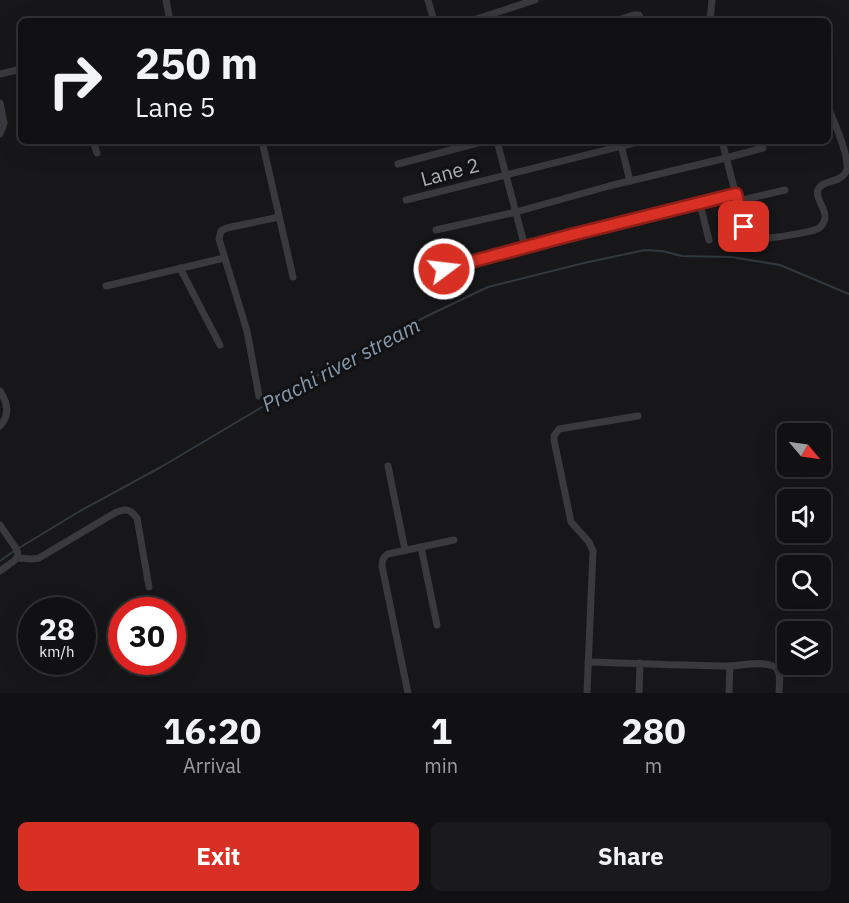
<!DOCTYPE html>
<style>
:root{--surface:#111113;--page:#1a1a1c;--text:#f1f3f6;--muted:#9c9da0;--line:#303133;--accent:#d93025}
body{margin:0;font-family:"IBM Plex Sans",sans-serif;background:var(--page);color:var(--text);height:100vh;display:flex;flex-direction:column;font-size:22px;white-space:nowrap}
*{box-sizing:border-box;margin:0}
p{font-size:20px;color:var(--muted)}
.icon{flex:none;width:33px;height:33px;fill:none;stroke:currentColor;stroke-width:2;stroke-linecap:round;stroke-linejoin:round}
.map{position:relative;height:693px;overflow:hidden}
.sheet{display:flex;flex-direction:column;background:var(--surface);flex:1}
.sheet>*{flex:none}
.hud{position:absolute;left:18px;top:18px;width:813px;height:126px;border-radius:9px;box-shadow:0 6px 24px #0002,0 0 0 2px var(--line);background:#111113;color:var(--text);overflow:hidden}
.needle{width:39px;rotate:119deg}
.tools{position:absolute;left:777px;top:423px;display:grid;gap:12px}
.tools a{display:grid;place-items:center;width:54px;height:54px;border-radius:9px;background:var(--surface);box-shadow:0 6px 24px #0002,0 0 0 2px var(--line);font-size:30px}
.speed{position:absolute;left:18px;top:597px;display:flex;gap:12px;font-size:30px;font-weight:700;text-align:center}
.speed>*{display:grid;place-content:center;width:78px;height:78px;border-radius:50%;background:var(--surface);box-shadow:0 6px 24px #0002,0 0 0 2px var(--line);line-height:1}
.speed small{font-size:15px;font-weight:400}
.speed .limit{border:9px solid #d22;background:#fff;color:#111}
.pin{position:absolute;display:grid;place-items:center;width:51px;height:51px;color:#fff;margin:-26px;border-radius:12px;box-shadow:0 3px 9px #0006}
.me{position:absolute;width:66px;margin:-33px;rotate:75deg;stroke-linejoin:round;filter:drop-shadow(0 0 4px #0008)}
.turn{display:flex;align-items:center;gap:21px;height:126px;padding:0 18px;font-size:27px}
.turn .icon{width:78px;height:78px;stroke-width:2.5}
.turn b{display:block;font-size:42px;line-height:51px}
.eta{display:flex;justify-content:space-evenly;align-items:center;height:102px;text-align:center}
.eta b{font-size:36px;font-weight:800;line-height:42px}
.action{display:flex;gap:12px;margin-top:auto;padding:12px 18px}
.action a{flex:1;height:69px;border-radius:9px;background:var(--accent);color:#fff;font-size:24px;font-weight:800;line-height:69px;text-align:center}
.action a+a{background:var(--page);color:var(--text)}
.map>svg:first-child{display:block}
</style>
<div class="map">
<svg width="849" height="693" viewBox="0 0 849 693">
<rect width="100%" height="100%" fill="#171719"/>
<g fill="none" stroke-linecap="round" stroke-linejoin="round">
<g stroke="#31383e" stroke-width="2">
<polyline points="19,548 80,511 161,467 296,387 425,317 488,287 584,263 645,250 662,251 682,256 731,257 780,265 849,294"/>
<polyline points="0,561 14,551"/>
</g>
<g stroke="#39393e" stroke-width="7">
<polyline points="166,0 170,21"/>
<polyline points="428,0 434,21"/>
<polyline points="470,21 535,0"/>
<polyline points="614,21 634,15 639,15 642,21"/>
<polyline points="710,21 712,0"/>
<polyline points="0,74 21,69"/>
<polyline points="0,103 4,123 0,134"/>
<polyline points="93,141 97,153"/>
<polyline points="262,141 293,277"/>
<polyline points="497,141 525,247"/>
<polyline points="620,141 630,181"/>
<path d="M722,141L744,227L749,236L755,239C766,239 811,233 819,228C823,225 825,221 825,216C825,208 815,197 818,190C821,182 832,182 838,179C842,177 846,173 847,169C849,155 834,121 828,107"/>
<polyline points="398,164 485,141"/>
<polyline points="406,200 642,141"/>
<polyline points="738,201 785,190"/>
<polyline points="700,204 709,240"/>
<polyline points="436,230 516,212 609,186 726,158 763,148"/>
<polyline points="180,268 220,345"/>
<polyline points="444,269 571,235 736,194"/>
<polyline points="106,286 224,258"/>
<path d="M0,391C8,403 10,415 0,426"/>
<polyline points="259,396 247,331 219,239 221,231 227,228 279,217"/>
<polyline points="388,466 405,550"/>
<polyline points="0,525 17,550 18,556 14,561 0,571"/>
<polyline points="421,547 437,625"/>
<path d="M17,558L33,559L39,558L113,514C123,508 130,508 137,518L149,587"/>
<path d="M588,662C635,663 682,666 729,666C740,666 765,660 775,667C782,672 779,685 779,693"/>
<path d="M408,693L382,566C382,560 383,557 388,554L454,540"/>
<polyline points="587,693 593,551 589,542 571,522 554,440 554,436 559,429 638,416"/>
<polyline points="639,693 640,663"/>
<polyline points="729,693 730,666"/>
</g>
</g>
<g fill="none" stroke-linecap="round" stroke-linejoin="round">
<defs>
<polyline id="route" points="444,269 571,235 736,194 744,227"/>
</defs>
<use href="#route" stroke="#8d1f18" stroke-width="15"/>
<use href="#route" stroke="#d93025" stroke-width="10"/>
</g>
<g text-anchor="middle" stroke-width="6" stroke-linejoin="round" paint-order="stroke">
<g font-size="20" fill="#abafb7" stroke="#121214">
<text transform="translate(450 172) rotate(-15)" y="7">Lane 2</text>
</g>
<g font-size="21" font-style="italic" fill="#869bae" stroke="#121214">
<text transform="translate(341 365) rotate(-28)" y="7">Prachi river stream</text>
</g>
</g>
</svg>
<div class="tools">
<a><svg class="needle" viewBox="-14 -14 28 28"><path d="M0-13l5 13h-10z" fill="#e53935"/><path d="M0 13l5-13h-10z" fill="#9c9da0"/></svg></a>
<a><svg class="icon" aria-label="sound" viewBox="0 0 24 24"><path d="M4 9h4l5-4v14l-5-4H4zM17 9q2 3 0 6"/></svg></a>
<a><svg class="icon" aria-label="search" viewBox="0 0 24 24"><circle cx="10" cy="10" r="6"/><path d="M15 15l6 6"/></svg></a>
<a><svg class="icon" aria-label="layers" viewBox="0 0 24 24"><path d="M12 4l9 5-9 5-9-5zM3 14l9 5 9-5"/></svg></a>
</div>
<div class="speed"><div>28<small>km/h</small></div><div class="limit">30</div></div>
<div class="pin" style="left:744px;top:227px;background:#d93025"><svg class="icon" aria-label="arrive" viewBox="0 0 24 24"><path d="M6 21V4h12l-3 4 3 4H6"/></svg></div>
<svg class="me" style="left:444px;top:269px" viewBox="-20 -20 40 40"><circle r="17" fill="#d93025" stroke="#fff" stroke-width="3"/><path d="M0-11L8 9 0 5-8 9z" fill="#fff"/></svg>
<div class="hud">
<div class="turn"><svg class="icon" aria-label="right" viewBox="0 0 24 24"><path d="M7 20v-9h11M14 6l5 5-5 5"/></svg><div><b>250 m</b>Lane 5</div></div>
</div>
</div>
<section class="sheet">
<div class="eta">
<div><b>16:20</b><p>Arrival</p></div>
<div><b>1</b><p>min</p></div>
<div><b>280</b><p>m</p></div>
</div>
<div class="action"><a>Exit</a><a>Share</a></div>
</section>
